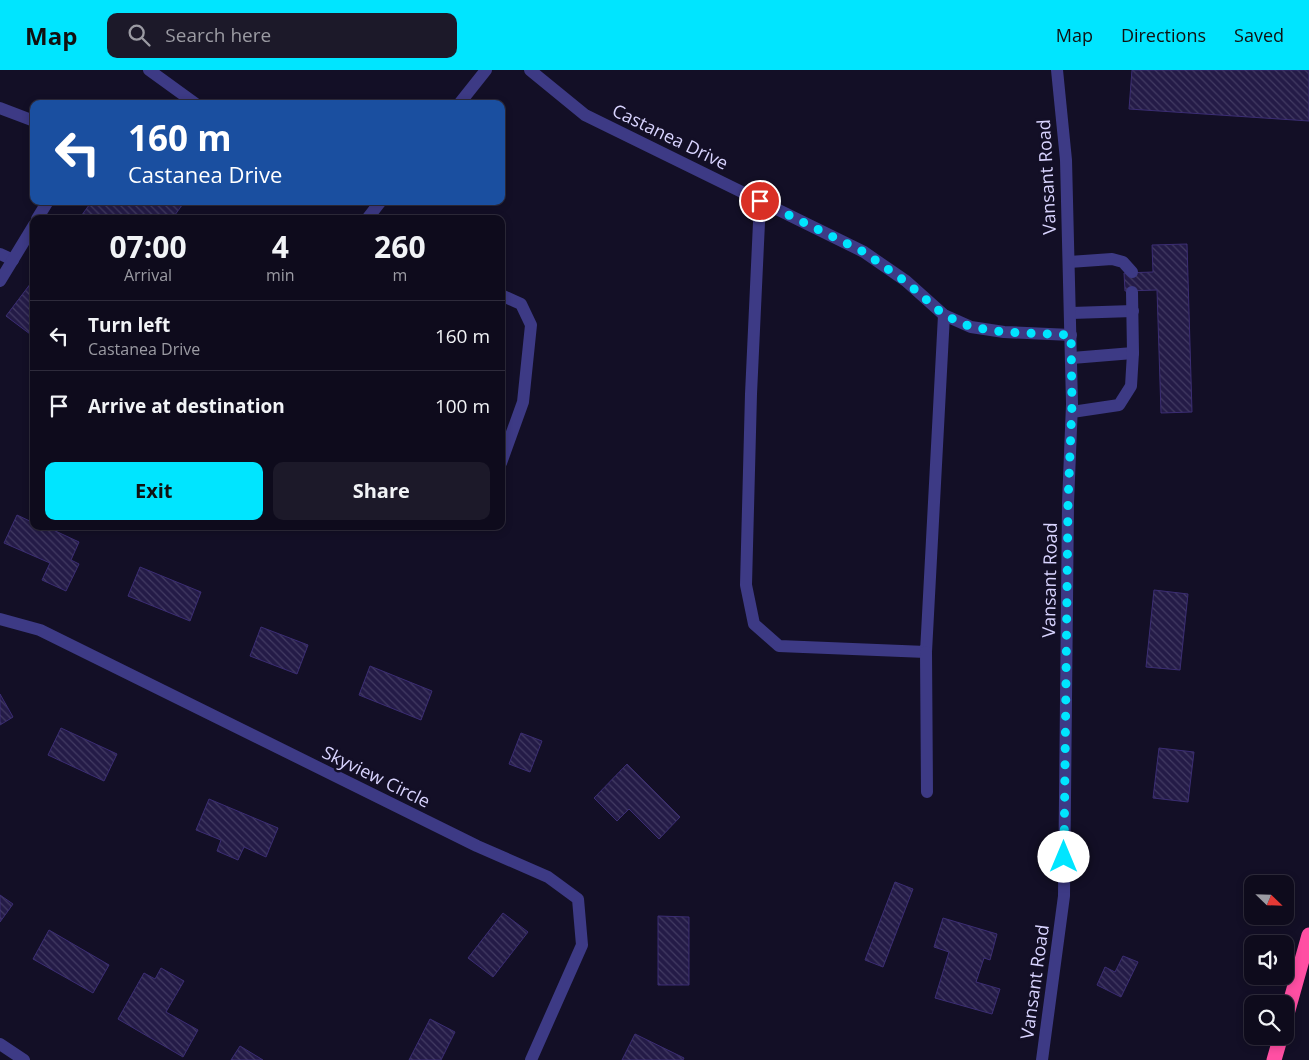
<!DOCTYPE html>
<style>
:root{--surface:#0e0b1c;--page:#1c1929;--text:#f1f3f6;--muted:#9b9ba3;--line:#2e2b3b;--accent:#00e5ff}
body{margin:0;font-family:"Open Sans",sans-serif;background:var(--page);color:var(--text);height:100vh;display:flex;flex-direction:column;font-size:19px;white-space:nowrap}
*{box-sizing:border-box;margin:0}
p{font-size:16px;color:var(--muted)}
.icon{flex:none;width:28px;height:28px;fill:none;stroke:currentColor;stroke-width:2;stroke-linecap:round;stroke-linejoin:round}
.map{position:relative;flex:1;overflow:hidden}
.drawer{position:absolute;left:30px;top:145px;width:475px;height:315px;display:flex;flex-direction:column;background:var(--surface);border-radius:10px;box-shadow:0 2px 8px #0003,0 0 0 1px var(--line)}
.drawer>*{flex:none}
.top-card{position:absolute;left:30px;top:30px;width:475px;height:105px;border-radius:10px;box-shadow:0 2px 8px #0003,0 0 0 1px var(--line);background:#1a4fa0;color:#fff;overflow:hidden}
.needle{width:32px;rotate:113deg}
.controls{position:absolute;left:1244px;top:805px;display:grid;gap:10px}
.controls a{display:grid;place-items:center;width:50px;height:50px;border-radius:10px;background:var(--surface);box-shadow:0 2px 8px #0003,0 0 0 1px var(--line);font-size:25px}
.pin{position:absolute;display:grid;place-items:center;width:42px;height:42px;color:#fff;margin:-21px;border:2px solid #fff;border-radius:50%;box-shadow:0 1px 5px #0007}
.me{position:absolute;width:55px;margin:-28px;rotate:0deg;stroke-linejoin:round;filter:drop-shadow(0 0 4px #0008)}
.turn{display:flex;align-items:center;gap:18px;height:105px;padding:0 15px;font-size:22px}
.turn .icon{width:65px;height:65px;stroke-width:2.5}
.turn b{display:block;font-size:35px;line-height:42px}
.eta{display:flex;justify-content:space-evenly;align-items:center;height:85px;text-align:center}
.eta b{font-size:30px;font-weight:700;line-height:35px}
.button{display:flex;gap:10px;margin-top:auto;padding:10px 15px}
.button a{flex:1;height:58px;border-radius:10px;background:var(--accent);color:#111;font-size:20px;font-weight:700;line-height:58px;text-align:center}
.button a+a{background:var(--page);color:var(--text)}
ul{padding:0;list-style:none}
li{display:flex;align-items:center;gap:15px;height:70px;padding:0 15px;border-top:1px solid var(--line)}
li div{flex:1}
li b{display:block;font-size:19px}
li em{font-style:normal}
header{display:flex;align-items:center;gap:30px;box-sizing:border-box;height:70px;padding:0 25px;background:var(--accent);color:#111}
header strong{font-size:24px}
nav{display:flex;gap:28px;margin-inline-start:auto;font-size:18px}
.search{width:350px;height:45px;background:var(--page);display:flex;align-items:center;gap:12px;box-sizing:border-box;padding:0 18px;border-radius:10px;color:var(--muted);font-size:19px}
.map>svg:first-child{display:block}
</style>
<header>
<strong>Map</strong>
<div class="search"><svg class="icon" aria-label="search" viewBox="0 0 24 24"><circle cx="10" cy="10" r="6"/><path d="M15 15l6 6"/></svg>Search here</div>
<nav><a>Map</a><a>Directions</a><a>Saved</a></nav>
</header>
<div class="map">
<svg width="1309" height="990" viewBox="0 0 1309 990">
<defs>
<pattern id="building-back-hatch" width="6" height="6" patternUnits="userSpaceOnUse" patternTransform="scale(1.25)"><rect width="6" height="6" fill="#241b47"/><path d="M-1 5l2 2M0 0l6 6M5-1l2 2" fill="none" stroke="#433b63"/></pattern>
</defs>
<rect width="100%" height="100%" fill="#130f26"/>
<g fill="url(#building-back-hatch)" stroke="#3b2d73">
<polygon points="1132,0 1309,0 1309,51 1129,39"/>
<polygon points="92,131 185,131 172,149 79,149"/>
<polygon points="1187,174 1192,342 1161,343 1157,220 1125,221 1124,203 1153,202 1152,175"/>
<polygon points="34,209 34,267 6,246"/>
<polygon points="17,445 34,453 34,456 50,456 49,458 79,472 71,490 79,494 66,521 42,510 50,493 4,473"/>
<polygon points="140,497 201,522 190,551 128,526"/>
<polygon points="1154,520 1188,524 1180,600 1146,597"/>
<polygon points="261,557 308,575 297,604 250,586"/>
<polygon points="370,596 432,621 421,650 359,625"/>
<polygon points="0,624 13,647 0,655"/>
<polygon points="61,658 117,684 104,711 48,685"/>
<polygon points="521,663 542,671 530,702 509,694"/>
<polygon points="1159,678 1194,682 1188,732 1153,728"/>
<polygon points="627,694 680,747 659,769 629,739 617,751 594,728"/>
<polygon points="209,729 278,758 266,787 244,777 238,790 217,781 221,770 196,760"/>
<polygon points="895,812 913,819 883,897 865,890"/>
<polygon points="0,825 13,834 0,852"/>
<polygon points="503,843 528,862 493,907 468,888"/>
<polygon points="658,846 689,847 689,915 658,915"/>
<polygon points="943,848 997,864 990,890 984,888 976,912 1000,919 992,944 935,928 949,882 934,877"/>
<polygon points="49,860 109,895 93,923 33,889"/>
<polygon points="1123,886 1138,892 1121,927 1097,915 1105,897 1115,902"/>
<polygon points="161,898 184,911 166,942 198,960 183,987 118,949 144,903 155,909"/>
<polygon points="430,949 455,962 441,990 409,990"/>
<polygon points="635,964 684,988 683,990 622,990"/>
<polygon points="240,976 263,990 231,990"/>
</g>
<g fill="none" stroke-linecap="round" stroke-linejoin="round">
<g stroke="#3d3a85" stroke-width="12">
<polyline points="149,0 196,34"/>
<polyline points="0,38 34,51"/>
<polyline points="37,149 48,131"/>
<polyline points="0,184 13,190"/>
<polyline points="1069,192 1112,189 1123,192 1132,202"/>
<polyline points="0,211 34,155"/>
<polyline points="1071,243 1133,241"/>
<polyline points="1072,288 1133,283"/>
<polyline points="1072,342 1119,335 1131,316 1133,283 1132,222"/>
</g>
<g stroke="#3d3a85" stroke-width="12">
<polyline points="530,0 585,45 864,182 906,211 944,245 971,257 1004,262 1071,265"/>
<polyline points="459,34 486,0"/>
<polyline points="760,131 751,324 746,515 754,554 779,576 926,582 944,245"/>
<polyline points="367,149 381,131"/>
<polyline points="501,225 521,234 531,255 523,332 501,393"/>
<polyline points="0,549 40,560 477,776 548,807 578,829 582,875 531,990"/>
<polyline points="926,582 927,722"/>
<polyline points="0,974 24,990"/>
<polyline points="1042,990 1064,826 1068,433 1072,334 1066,90 1057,0"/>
</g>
<g stroke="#ff4fa3" stroke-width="15">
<polyline points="1285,951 1309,865"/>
<polyline points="1274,990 1281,966"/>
</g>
</g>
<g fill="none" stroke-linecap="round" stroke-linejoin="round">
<polyline stroke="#00e5ff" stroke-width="9" stroke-dasharray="0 16.2" points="760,131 864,182 906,212 944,245 971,257 1004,262 1071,265 1072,334 1068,433 1064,787"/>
</g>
<g text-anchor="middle" stroke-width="5" stroke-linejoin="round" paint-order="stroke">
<g font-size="18" fill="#d9d4ff" stroke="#130f26">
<text transform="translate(670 67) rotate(26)" y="6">Castanea Drive</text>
<text transform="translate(1047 107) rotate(-93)" y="6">Vansant Road</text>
<text transform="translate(1050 510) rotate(-89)" y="6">Vansant Road</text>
<text transform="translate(376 707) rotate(26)" y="6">Skyview Circle</text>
<text transform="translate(1035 912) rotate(-82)" y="6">Vansant Road</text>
</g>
</g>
</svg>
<div class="controls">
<a><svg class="needle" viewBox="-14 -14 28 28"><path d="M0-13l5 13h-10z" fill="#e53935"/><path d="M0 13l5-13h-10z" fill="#9b9ba3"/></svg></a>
<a><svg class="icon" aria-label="sound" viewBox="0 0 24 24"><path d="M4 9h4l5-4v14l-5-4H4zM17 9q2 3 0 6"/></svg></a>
<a><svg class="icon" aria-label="search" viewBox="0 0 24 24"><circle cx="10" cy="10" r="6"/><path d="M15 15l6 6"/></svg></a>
</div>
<div class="pin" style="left:760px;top:131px;background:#d93025"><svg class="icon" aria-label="arrive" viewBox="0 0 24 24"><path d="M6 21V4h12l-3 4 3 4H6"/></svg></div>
<svg class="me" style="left:1064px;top:787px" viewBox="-20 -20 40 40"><circle r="19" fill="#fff"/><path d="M0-13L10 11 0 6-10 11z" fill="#00e5ff"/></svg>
<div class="top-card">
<div class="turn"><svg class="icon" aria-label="left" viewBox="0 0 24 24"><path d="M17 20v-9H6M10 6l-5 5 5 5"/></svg><div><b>160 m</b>Castanea Drive</div></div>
</div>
<section class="drawer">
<div class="eta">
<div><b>07:00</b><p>Arrival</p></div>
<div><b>4</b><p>min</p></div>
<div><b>260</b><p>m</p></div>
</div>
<ul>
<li><svg class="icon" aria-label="left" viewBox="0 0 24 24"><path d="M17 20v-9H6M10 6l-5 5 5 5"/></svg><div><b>Turn left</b><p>Castanea Drive</p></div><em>160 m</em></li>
<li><svg class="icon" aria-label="arrive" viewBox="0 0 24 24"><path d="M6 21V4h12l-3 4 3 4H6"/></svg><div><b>Arrive at destination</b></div><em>100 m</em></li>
</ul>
<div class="button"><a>Exit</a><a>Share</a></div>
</section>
</div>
